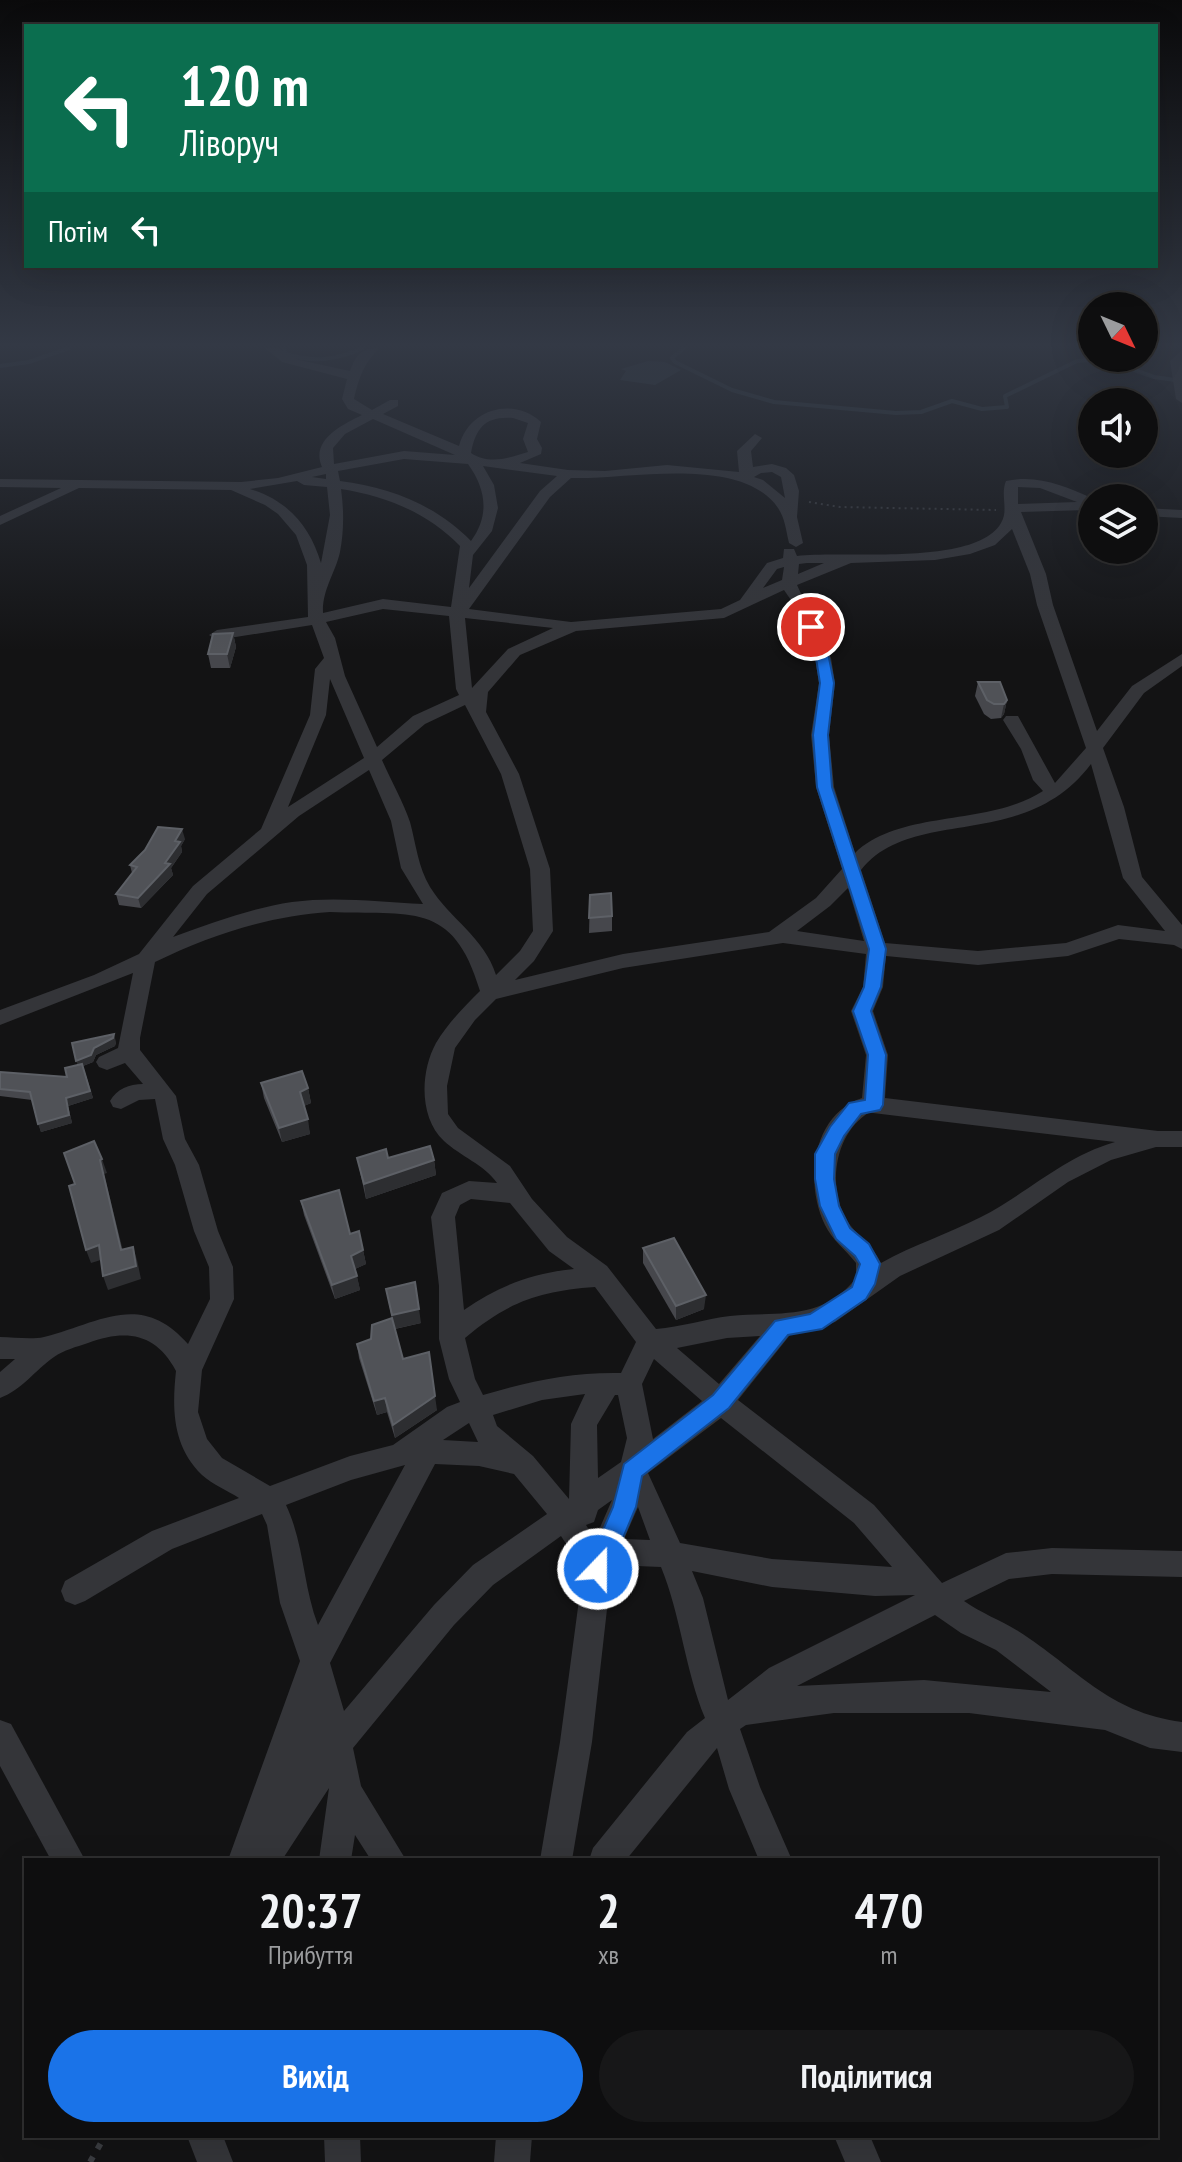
<!DOCTYPE html>
<html lang="uk">
<meta charset="utf-8">
<style>
:root{--surface:#0e0e0f;--page:#171718;--text:#f1f3f6;--muted:#9b9c9e;--line:#2e2e2f;--accent:#1a73e8}
body{margin:0;font-family:"PT Sans Narrow",sans-serif;background:var(--page);color:var(--text);height:100vh;display:flex;flex-direction:column;font-size:30px;white-space:nowrap}
*{box-sizing:border-box;margin:0}
p{font-size:26px;color:var(--muted)}
.icon{flex:none;width:44px;height:44px;fill:none;stroke:currentColor;stroke-width:2;stroke-linecap:round;stroke-linejoin:round}
.map{position:relative;flex:1;overflow:hidden}
.side{position:absolute;left:24px;top:1858px;width:1134px;height:280px;display:flex;flex-direction:column;background:var(--surface);border-radius:0px;box-shadow:0 8px 32px #0002,0 0 0 2px var(--line)}
.side>*{flex:none}
.hud{position:absolute;left:24px;top:24px;width:1134px;height:244px;border-radius:0px;box-shadow:0 8px 32px #0002,0 0 0 2px var(--line);background:#0b6e4f;color:#fff;overflow:hidden}
.needle{width:52px;rotate:133deg}
.buttons{position:absolute;left:1078px;top:292px;display:grid;gap:16px}
.buttons a{display:grid;place-items:center;width:80px;height:80px;border-radius:50%;background:var(--surface);box-shadow:0 8px 32px #0002,0 0 0 2px var(--line);font-size:40px}
.pin{position:absolute;display:grid;place-items:center;width:68px;height:68px;color:#fff;margin:-34px;border:4px solid #fff;border-radius:50%;box-shadow:0 2px 8px #0007}
.me{position:absolute;width:88px;margin:-44px;rotate:22deg;stroke-linejoin:round;filter:drop-shadow(0 0 6px #0008)}
.turn{display:flex;align-items:center;gap:28px;height:168px;padding:0 24px;font-size:36px}
.turn .icon{width:104px;height:104px;stroke-width:2.5}
.turn b{display:block;font-size:56px;line-height:68px}
.then{display:flex;align-items:center;height:76px;padding:0 24px;background:#0003;gap:16px;font-size:30px}
.eta{display:flex;justify-content:space-evenly;align-items:center;height:136px;text-align:center}
.eta b{font-size:48px;font-weight:600;line-height:56px}
.primary-button{display:flex;gap:16px;margin-top:auto;padding:16px 24px}
.primary-button a{flex:1;height:92px;border-radius:48px;background:var(--accent);color:#fff;font-size:32px;font-weight:600;line-height:92px;text-align:center}
.primary-button a+a{background:var(--page);color:var(--text)}
.map>svg:first-child{display:block}
</style>
<div class="map">
<svg width="1182" height="2162" viewBox="0 0 1182 2162">
<rect width="100%" height="100%" fill="#131314"/>
<polygon fill="#2b343a" points="648,361 665,362 681,370 655,385 620,380 626,371 621,369"/>
<g fill="none" stroke-linecap="round" stroke-linejoin="round">
<g stroke="#2b343a" stroke-width="4">
<path d="M284,348L286,354C313,363 337,360 363,348"/>
<polyline points="684,348 672,358 675,362 732,390 774,402 896,413 921,412 952,401 982,409 1007,407 1005,396 1077,361 1103,359 1154,377 1182,381"/>
<polyline points="0,366 29,362 69,348"/>
</g>
<polyline stroke="#3a3c40" stroke-width="2" stroke-dasharray="2 4" stroke-linecap="butt" points="809,502 840,507 996,510"/>
<polyline stroke="#3a3c40" stroke-width="6" stroke-dasharray="6 9" stroke-linecap="butt" points="90,2162 105,2136"/>
<g fill="#343539" fill-rule="evenodd">
<path d="M265,348H278L299,360L350,371C356,355 361,348 379,348C364,364 359,377 354,399L372,410L390,400H398V406L383,414L459,446C469,408 514,397 541,422L537,439L542,448L541,454L520,463L568,470L605,471L667,465L739,472L737,451L755,434L762,438L751,451L753,467L772,464L786,468L794,475L799,491L797,517L803,543L796,547L789,543C786,531 785,518 778,508C741,454 627,480 571,478L550,497L469,609L571,622L721,609L740,600L767,563L783,558L784,549H794L797,556C843,550 976,567 1001,523C1009,510 1000,495 1006,481C1038,474 1064,486 1092,498V509L1087,510L1021,512L1046,574L1053,605L1097,731L1132,686L1182,654V666L1144,693L1103,748L1124,807L1142,877L1182,925V949L1174,945L1119,939L1068,956L978,965L886,956L883,987L873,1011L888,1055L885,1098L1158,1131H1182V1147H1156L1111,1160L1068,1182L999,1230L900,1276L835,1322L790,1335L738,1400L874,1505L942,1583L1006,1553L1052,1548L1182,1551V1577L1052,1574L1009,1579L964,1601C981,1613 1000,1620 1018,1631C1078,1669 1107,1712 1182,1722V1752L1150,1748L1105,1730L969,1713H834L746,1725L740,1729L760,1787L792,1860H759L729,1789L717,1748L626,1860H589L593,1848L687,1732L705,1718C685,1670 681,1616 661,1567L612,1565L592,1742L572,1860H540L560,1742L583,1570L561,1536L493,1585L454,1625L353,1748L361,1786L406,1860H371L355,1835L351,1860H319L329,1788L282,1860H228L300,1661L280,1603L267,1525L262,1514L172,1549L85,1601L75,1605L65,1601L61,1591L65,1581L152,1531L239,1498C228,1491 212,1484 202,1475C172,1446 172,1408 176,1371C156,1333 126,1329 88,1343C76,1347 64,1350 54,1357C35,1370 22,1390 0,1398V1372L15,1359H0V1337C14,1337 31,1340 44,1337C99,1323 141,1290 188,1344L210,1299L209,1267L194,1231L175,1165L163,1139L155,1099L139,1100L121,1109L113,1107L110,1101C117,1089 129,1084 143,1084L125,1063L107,1070L99,1067L96,1062L99,1057L118,1048L133,973L0,1025V1010L94,975L139,954L193,886L261,829L310,715L315,669L324,658L312,625L217,640L209,635L217,630L308,617L307,565L296,535L278,514L265,505L231,490L79,488L0,525V516L61,488L0,487V479L241,482L278,478L322,467C310,440 342,425 362,415L348,409L342,399L347,379L282,362ZM513,418L528,423L523,439L528,452C509,458 489,465 471,453C476,427 486,416 513,418ZM373,419L455,455L404,451L334,464L333,448L345,434ZM404,459L468,464C486,489 490,515 471,541C436,505 389,487 340,481L338,471ZM483,466L557,476L540,491L469,588L473,555L492,531L498,508L494,485ZM761,473L772,472L781,477L785,498L763,480L754,477ZM326,474V479L312,477ZM297,481L304,485L327,487L330,515L321,563C310,526 287,500 250,489ZM1018,487L1040,488L1077,502L1018,504ZM341,489C386,496 428,513 460,546L451,607L383,599L323,613C322,590 335,574 340,552C344,531 344,510 341,489ZM1012,529L1030,574L1037,605L1086,748L1055,783L1018,716H1006L1003,720L1021,749L1033,780L1043,791C988,827 901,809 855,853L834,787L829,735L835,683L831,658L797,585L851,563L935,560L970,554L995,545ZM807,563H824L798,574L799,564ZM784,567L782,580L763,588L777,569ZM784,590L793,603L815,658L819,683L811,735L816,787L842,869L816,898L769,932L623,954L515,980L534,961L553,931L550,869L519,774L486,712L488,692L520,655L576,631L724,618ZM383,609L449,616L456,689L459,695L413,716L377,747L345,676L335,638L326,622ZM465,618L553,628L508,649L472,688ZM330,679L364,758L288,807L326,715ZM465,705L501,774L530,869L533,931L520,951L496,975C484,937 450,919 430,887C418,867 416,844 410,822C403,801 391,781 382,760L425,724ZM1091,764L1123,878L1165,931L1118,925L1066,943L978,951L885,943L861,870C913,805 1024,853 1091,764ZM369,770L391,821L401,868L423,904C380,902 335,896 292,902C252,908 212,923 173,937L207,894L299,816ZM848,888L864,941L797,931L830,906ZM330,912C410,916 453,899 480,991C464,1007 448,1023 436,1043C420,1072 419,1118 444,1141C460,1156 485,1165 497,1183L469,1181L442,1193L431,1217L439,1286V1339L449,1379L460,1402L447,1407L393,1445L350,1456L270,1486L222,1458L207,1439L198,1412L202,1370L234,1299L233,1267L218,1231L199,1165L185,1139L176,1096L140,1050V1038L155,962C211,935 268,916 330,912ZM783,943L866,954L863,987L851,1011L866,1055L862,1098C812,1115 804,1182 825,1225C832,1240 845,1249 856,1263V1278C822,1322 777,1311 730,1316C705,1319 681,1327 656,1329L607,1266L567,1237L532,1199L510,1166L458,1128L448,1114L447,1086L455,1048L475,1020L496,999L623,968ZM870,1112L873,1113L1115,1142C1063,1157 1028,1193 981,1217C948,1234 913,1245 881,1263C873,1245 856,1236 846,1219C827,1185 835,1132 870,1112ZM471,1199L510,1203L549,1251L574,1269C533,1273 498,1286 464,1310L455,1217L460,1205ZM595,1287L636,1342L621,1373C572,1372 530,1381 483,1395L475,1379L465,1338C508,1302 539,1291 595,1287ZM760,1336L719,1384L677,1348L727,1338ZM654,1359L702,1401L653,1439L642,1384ZM585,1394L571,1424L569,1499L533,1456L497,1426L493,1415L542,1400ZM615,1395H618L627,1438L621,1462L598,1478L597,1425ZM721,1418L854,1523L892,1567L772,1559L680,1543L648,1473ZM469,1423L478,1442L443,1440ZM435,1464L479,1466L514,1474L547,1514L473,1565L434,1605L344,1711L330,1663ZM405,1465L318,1625C303,1586 304,1543 286,1505L351,1480ZM612,1500L595,1539L586,1525L594,1522L598,1510ZM638,1507L650,1540L624,1539ZM692,1571L772,1587L875,1596L915,1595L769,1668L728,1700L703,1598ZM935,1615L961,1633L996,1650L1051,1692L924,1680L797,1686Z"/>
<polygon points="1182,350 1182,403 1176,399 1170,361"/>
<polygon points="1144,508 1182,510 1182,518 1144,516"/>
<polygon points="0,1720 11,1724 85,1860 51,1860 0,1766"/>
<polygon points="187,2136 223,2136 233,2162 197,2162"/>
<polygon points="324,2136 360,2136 361,2162 325,2162"/>
<polygon points="496,2136 532,2136 530,2162 494,2162"/>
<polygon points="834,2136 870,2136 881,2162 845,2162"/>
</g>
</g>
<g fill="#46474c">
<polygon points="233,633 236,647 230,668 211,668 208,654"/>
<polygon points="978,682 1007,700 1004,714 1001,718 991,719 984,714 975,696"/>
<polygon points="185,839 181,846 182,852 171,868 173,875 141,908 119,905 116,894 132,873 130,865"/>
<polygon points="590,895 612,916 612,931 589,933"/>
<polygon points="116,1042 115,1046 96,1055 93,1062 83,1066 93,1098 68,1106 72,1123 41,1132 32,1100 0,1096 0,1072 67,1077 78,1065"/>
<polygon points="261,1083 308,1088 311,1103 304,1106 310,1134 282,1142 264,1098"/>
<polygon points="357,1158 388,1158 434,1160 436,1175 366,1199"/>
<polygon points="301,1201 350,1234 363,1250 366,1264 355,1269 360,1290 335,1299 304,1215"/>
<polygon points="643,1248 704,1309 676,1320 643,1263"/>
<polygon points="386,1289 421,1323 395,1329 403,1359 437,1410 395,1438 387,1412 377,1415 359,1358 357,1344 371,1339 392,1319"/>
</g>
<g fill="#2d2e31">
<polygon points="233,633 236,647 230,668 227,654"/>
<polygon points="1007,700 1004,714 1001,718 1004,704"/>
<polygon points="182,829 185,839 181,846 182,852 171,868 173,875 141,908 138,898 165,863"/>
<polygon points="114,1034 116,1042 115,1046 96,1055 93,1062 83,1066 93,1098 68,1106 72,1123 41,1132 38,1124 66,1098 79,1068 76,1061"/>
<polygon points="308,1088 311,1103 302,1107 300,1092"/>
<polygon points="308,1119 310,1134 282,1142 279,1128"/>
<polygon points="102,1159 107,1173 104,1174 126,1263 121,1250 100,1160"/>
<polygon points="434,1160 436,1175 366,1199 364,1184"/>
<polygon points="99,1245 104,1259 91,1263 86,1250"/>
<polygon points="133,1247 137,1260 141,1279 108,1290 103,1276"/>
<polygon points="363,1250 366,1264 353,1270 351,1256"/>
<polygon points="357,1276 360,1290 335,1299 332,1285"/>
<polygon points="706,1295 704,1309 676,1320 676,1306"/>
<polygon points="419,1309 421,1323 394,1329 392,1315"/>
<polygon points="435,1396 437,1410 395,1438 393,1425"/>
<polygon points="385,1398 387,1412 377,1415 374,1401"/>
</g>
<g fill="#505257" stroke="#5d6066" stroke-width="2">
<polygon points="233,633 227,654 208,654 213,634"/>
<polygon points="978,682 1000,682 1007,700 1004,704 994,704 987,700"/>
<polygon points="158,827 182,829 175,841 180,842 165,863 170,864 138,898 116,894 137,867 130,865 145,850"/>
<polygon points="611,893 612,916 589,918 590,895"/>
<polygon points="114,1034 113,1038 94,1048 91,1055 76,1061 72,1043"/>
<polygon points="82,1064 90,1091 66,1098 69,1115 38,1124 30,1092 0,1089 0,1072 67,1077 65,1068"/>
<polygon points="302,1071 308,1088 300,1092 308,1119 279,1128 261,1083"/>
<polygon points="94,1141 102,1159 100,1160 121,1250 133,1247 136,1266 103,1276 99,1245 86,1250 69,1186 75,1184 64,1153"/>
<polygon points="430,1146 434,1160 364,1184 357,1158 386,1149 388,1158"/>
<polygon points="339,1190 350,1234 359,1231 363,1250 351,1256 357,1276 332,1285 301,1201"/>
<polygon points="674,1238 706,1295 676,1306 643,1248"/>
<polygon points="415,1282 419,1309 392,1315 386,1289"/>
<polygon points="392,1318 403,1359 429,1352 435,1396 393,1425 385,1398 374,1401 357,1344 371,1339 372,1325"/>
</g>
<linearGradient id="sky" x2="0" y2="1"><stop stop-color="#0a0a0b"/><stop offset="0.53" stop-color="#333945"/><stop offset="1" stop-color="#333945" stop-opacity="0"/></linearGradient>
<rect width="1182" height="651" fill="url(#sky)"/>
<polygon fill="#1a73e8" stroke="#114b97" stroke-width="2" points="811,623 818,627 829,658 834,683 828,735 832,787 886,949 881,987 871,1011 886,1055 883,1105 880,1110 861,1114 844,1136 835,1154 834,1179 839,1206 850,1228 869,1244 880,1264 875,1284 866,1299 822,1329 788,1335 729,1408 642,1476 636,1507 610,1569 606,1576 598,1580 589,1576 586,1569 613,1507 624,1464 713,1395 775,1321 810,1314 852,1287 860,1264 855,1256 836,1239 820,1206 815,1179 815,1154 830,1127 849,1103 865,1100 868,1055 853,1011 864,987 869,949 817,787 813,735 820,683 816,658 805,627"/>
</svg>
<div class="buttons">
<a><svg class="needle" viewBox="-14 -14 28 28"><path d="M0-13l5 13h-10z" fill="#e53935"/><path d="M0 13l5-13h-10z" fill="#9b9c9e"/></svg></a>
<a><svg class="icon" aria-label="sound" viewBox="0 0 24 24"><path d="M4 9h4l5-4v14l-5-4H4zM17 9q2 3 0 6"/></svg></a>
<a><svg class="icon" aria-label="layers" viewBox="0 0 24 24"><path d="M12 4l9 5-9 5-9-5zM3 14l9 5 9-5"/></svg></a>
</div>
<div class="pin" style="left:811px;top:627px;background:#d93025"><svg class="icon" aria-label="arrive" viewBox="0 0 24 24"><path d="M6 21V4h12l-3 4 3 4H6"/></svg></div>
<svg class="me" style="left:598px;top:1569px" viewBox="-20 -20 40 40"><circle r="17" fill="#1a73e8" stroke="#fff" stroke-width="3"/><path d="M0-11L8 9 0 5-8 9z" fill="#fff"/></svg>
<div class="hud">
<div class="turn"><svg class="icon" aria-label="left" viewBox="0 0 24 24"><path d="M17 20v-9H6M10 6l-5 5 5 5"/></svg><div><b>120 m</b>Ліворуч</div></div>
<div class="then">Потім<svg class="icon" aria-label="left" viewBox="0 0 24 24"><path d="M17 20v-9H6M10 6l-5 5 5 5"/></svg></div>
</div>
<section class="side">
<div class="eta">
<div><b>20:37</b><p>Прибуття</p></div>
<div><b>2</b><p>хв</p></div>
<div><b>470</b><p>m</p></div>
</div>
<div class="primary-button"><a>Вихід</a><a>Поділитися</a></div>
</section>
</div>
